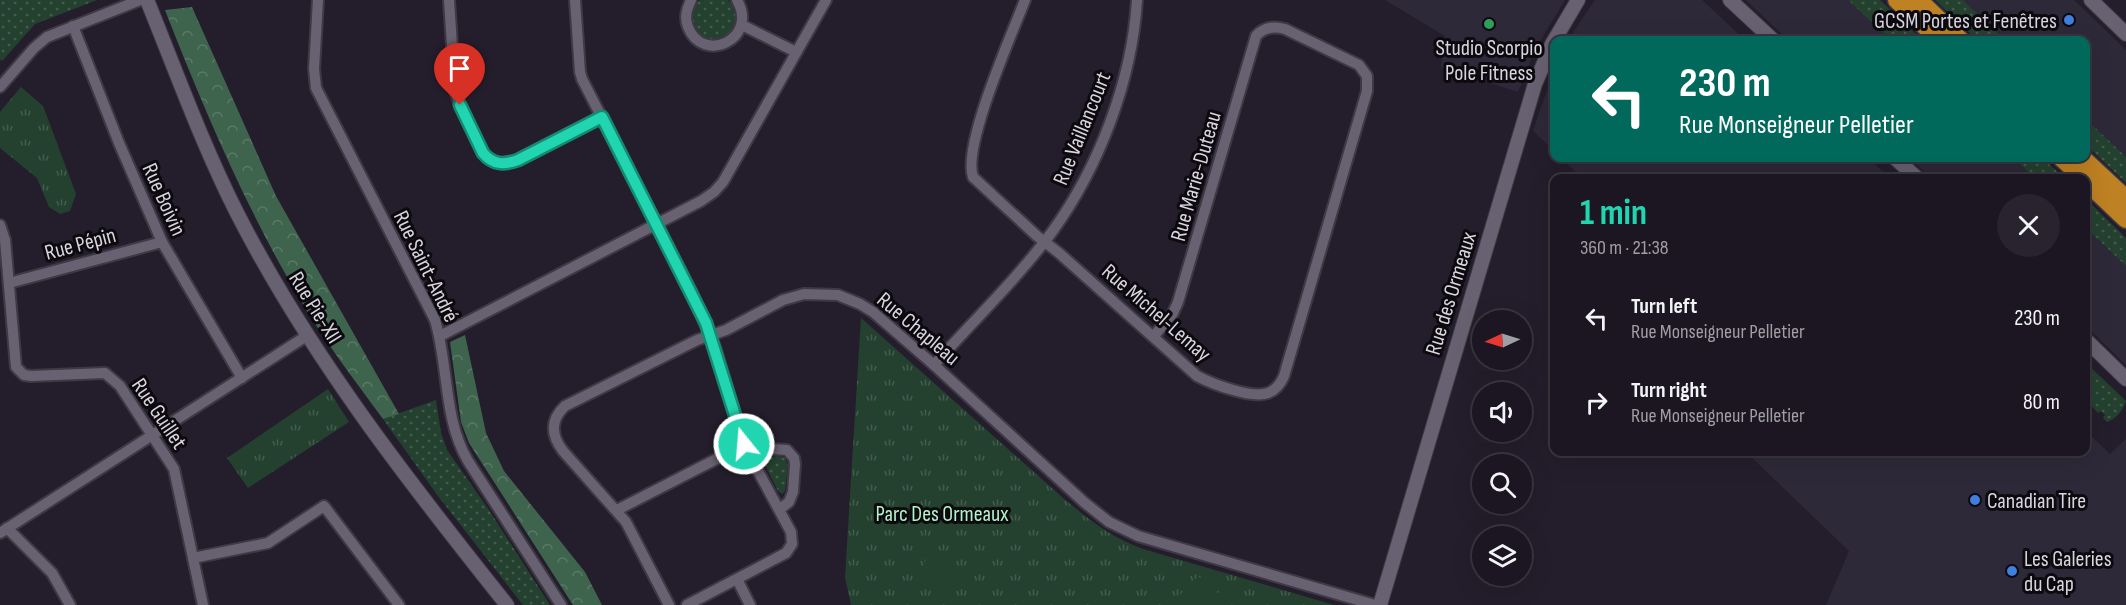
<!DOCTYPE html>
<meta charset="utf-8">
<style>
:root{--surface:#1b1621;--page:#28232e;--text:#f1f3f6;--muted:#a09fa5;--line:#39353f;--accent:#21d5b0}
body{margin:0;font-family:"Sofia Sans Condensed",sans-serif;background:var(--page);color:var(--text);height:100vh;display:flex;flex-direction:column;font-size:22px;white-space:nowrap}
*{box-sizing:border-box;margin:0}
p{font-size:20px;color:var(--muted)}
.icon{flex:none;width:33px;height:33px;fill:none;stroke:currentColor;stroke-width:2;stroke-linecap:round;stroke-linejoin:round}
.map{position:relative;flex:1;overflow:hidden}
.panel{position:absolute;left:1550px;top:174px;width:540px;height:282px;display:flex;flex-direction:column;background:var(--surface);border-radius:12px;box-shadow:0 6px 24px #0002,0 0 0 2px var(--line)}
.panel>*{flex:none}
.top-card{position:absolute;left:1550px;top:36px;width:540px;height:126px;border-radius:12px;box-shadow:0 6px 24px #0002,0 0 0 2px var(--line);background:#00695c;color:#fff;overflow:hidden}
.needle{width:39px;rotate:266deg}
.controls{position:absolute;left:1472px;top:310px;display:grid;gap:12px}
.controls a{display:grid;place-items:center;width:60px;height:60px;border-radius:50%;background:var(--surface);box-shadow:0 6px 24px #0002,0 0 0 2px var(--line);font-size:30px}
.pin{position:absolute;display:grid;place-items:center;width:51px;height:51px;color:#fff;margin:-62px -26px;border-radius:50% 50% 50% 0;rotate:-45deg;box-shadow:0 0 6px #0007}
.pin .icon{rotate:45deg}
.me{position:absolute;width:66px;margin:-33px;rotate:343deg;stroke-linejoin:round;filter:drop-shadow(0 0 4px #0008)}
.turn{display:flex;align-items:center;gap:21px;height:126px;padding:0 30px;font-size:27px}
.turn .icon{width:78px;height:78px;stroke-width:2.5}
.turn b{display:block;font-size:42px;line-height:51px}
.round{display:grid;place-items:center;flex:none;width:63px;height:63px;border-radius:32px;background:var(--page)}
.overview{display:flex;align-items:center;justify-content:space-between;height:102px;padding:0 30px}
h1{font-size:36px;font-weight:700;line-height:45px;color:var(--accent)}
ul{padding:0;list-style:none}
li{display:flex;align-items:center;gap:18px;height:84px;padding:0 30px}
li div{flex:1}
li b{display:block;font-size:22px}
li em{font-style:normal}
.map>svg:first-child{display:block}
</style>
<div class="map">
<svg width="2126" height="605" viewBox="0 0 2126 605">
<defs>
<pattern id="grass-dots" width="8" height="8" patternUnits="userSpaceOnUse" patternTransform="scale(1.5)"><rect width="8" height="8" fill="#24412f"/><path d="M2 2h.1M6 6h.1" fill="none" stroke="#435c4d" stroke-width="1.8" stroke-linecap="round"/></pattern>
<pattern id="forest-crowns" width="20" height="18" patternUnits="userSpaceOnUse" patternTransform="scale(1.5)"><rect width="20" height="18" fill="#3f644d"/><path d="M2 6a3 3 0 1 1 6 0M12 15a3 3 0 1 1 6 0" fill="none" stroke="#5a7966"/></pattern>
<pattern id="park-tufts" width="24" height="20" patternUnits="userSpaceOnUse" patternTransform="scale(1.5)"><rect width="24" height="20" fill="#24412f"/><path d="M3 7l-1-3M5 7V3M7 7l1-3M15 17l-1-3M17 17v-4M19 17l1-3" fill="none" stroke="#435c4d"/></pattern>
</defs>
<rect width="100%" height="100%" fill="#241e2c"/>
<g fill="#2e2938">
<polygon points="1385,0 1565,0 1536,48 1518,92 1441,67 1445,36"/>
<polygon points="1595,0 1702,0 1745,40 1568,40"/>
<polygon points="1746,0 1848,0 1891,40 1788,40"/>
<polygon points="1963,0 2074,0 2126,50 2126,157 2085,118 2085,40 2005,40"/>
<polygon points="1554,70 1554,151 1533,131"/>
<polygon points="1561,158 1868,158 1890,178 1582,178"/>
<polygon points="1909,158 2013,158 2035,178 1931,178"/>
<polygon points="2085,227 2126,266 2126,365 2085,325"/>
<polygon points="2085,430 2110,454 2126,439 2126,605 1826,605 1849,551 1746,452 2085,452"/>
</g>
<g fill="url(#grass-dots)">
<polygon points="0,0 97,0 35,24 2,61 0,59"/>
<path d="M700,0H728C759,29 700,60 692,21C691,13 694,5 700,0Z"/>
<polygon points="1848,0 1880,0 1922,40 1891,40"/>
<polygon points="1935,0 1963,0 2005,40 1977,40"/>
<polygon points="2085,118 2126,157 2126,183 2085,144"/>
<polygon points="2013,158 2042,158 2065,178 2035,178"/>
<polygon points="2085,198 2126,238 2126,266 2085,227"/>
<path d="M2085,362L2126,401C2124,409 2115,420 2107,422L2103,418L2105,415L2101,411L2098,413L2088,402L2089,400L2085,395Z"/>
<polygon points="436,400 441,433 447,450 489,510 550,605 523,605 438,496 383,419"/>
<polygon points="777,456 785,458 788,465 785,491 782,494 778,491 764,463 766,458"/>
</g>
<g fill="url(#forest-crowns)">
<path d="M192,7L276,196L399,414L383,419C352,377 321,336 295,291C243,201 203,107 165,10Z"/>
<polygon points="465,335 486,433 504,471 585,572 602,605 573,605 469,443 461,422 450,342"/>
</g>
<g fill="url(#park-tufts)">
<polygon points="21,87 43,106 76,194 70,211 60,214 49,207 37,178 0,148 0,112"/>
<path d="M861,318L1063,498C1088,519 1112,538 1143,549L1334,605H851L845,577Z"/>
<polygon points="328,389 349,422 248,488 227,458"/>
</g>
<g fill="#24412f">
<polygon points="929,548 956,556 947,593 919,585"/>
<polygon points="1198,576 1232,605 1173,605 1179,596"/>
</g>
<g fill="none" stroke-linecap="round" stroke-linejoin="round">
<defs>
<g id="minor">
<path d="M318,0L314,69L316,88L435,320C449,367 443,418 468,461L561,605"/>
<path d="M449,0L455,91L460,105L483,153C493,165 504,165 518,160L602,117"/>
<polyline points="575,0 580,72 582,79 692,293 715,347 745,447 791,532 792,544 786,553 687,605"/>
<path d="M691,0C687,9 684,17 688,27C703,65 759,39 737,0"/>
<path d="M1025,0C1012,34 962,146 973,177L1037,236L1059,253L1197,376C1212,384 1252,399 1268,393C1276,390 1281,383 1284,376L1367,91V76L1359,65L1285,29C1274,26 1264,27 1256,36L1178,302L1173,313L1154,336"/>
<polyline points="742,25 796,52"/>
<polyline points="73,26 119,143 162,242 242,378"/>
<polyline points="0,87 34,48 47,37 140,0"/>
<polyline points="0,225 5,240 16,367 24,375 31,376 105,373 120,386 174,469 203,605"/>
<polyline points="9,283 162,242"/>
<polyline points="440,336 701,201 714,192 723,182 826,0"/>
<path d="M934,365C973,321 1017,279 1052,232C1099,167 1132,81 1137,0"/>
<polyline points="617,510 736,449 745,447 787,450 794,458 795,464 793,492 789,502 780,509"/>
<polyline points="7,528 52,573 70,605"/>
<polyline points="0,533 308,335"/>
<polyline points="193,558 268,543 324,506 399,605"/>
<polyline points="737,579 750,605"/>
<path d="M669,605L626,522L563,451C551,435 550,420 565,406L697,340L726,330L783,300L804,294L838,295L860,304L873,312L934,365L1085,503L1109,522L1138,536L1375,605"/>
</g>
<g id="tertiary">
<path d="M147,0C176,71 202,144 237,213C309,354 408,481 507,605"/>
<polyline points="1730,0 1773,40"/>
<polyline points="2091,0 2126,34"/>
<polyline points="1895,158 1917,178"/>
<polyline points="2085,339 2126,379"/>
<polyline points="1380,605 1535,84 1552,44 1578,0"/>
</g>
<g id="motorway">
<polyline points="1897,0 1940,40"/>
<polyline points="1918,0 1960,40"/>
<polyline points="2062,158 2084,178"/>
<polyline points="2082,158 2126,199"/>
<polyline points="2085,180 2126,219"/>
</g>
</defs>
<use href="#minor" stroke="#3e3944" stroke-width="14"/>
<use href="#tertiary" stroke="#3e3944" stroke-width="16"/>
<use href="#motorway" stroke="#3e3944" stroke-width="21"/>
<use href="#minor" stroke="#686171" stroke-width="10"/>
<use href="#tertiary" stroke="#686171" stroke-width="14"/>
<use href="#motorway" stroke="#be8123" stroke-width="18"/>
</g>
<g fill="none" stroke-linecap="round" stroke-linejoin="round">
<defs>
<path id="route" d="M460,105L483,153C493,165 504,165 518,160L602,117L706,323L744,444"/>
</defs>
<use href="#route" stroke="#158a72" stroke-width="15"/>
<use href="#route" stroke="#21d5b0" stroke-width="10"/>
</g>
<g fill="#3f7fe0" stroke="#0c0a0f" stroke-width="2">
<circle cx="2069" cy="20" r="6"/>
<circle cx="1975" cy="500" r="6"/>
<circle cx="2012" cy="571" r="6"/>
</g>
<circle fill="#2e9e5b" stroke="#0c0a0f" stroke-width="2" cx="1489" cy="24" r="6"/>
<g text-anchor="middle" stroke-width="6" stroke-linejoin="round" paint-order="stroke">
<g font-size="22" fill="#d8d5de" stroke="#0c0a0f" text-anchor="start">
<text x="2057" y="28" text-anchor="end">GCSM Portes et Fenêtres</text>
<text x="1489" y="55" text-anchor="middle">Studio Scorpio<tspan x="1489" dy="25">Pole Fitness</tspan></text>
<text x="1987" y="508">Canadian Tire</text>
<text x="2024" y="566">Les Galeries<tspan x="2024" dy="25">du Cap</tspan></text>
</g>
<g font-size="22" fill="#d8d5de" stroke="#0c0a0f">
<text transform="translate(1081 128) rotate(-68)" y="8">Rue Vaillancourt</text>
<text transform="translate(1195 176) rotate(-74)" y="8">Rue Marie-Duteau</text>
<text transform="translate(165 199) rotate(66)" y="8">Rue Boivin</text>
<text transform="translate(80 243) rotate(-15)" y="8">Rue Pépin</text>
<text transform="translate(427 266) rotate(64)" y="8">Rue Saint-André</text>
<text transform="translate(1450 293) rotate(-73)" y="8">Rue des Ormeaux</text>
<text transform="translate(316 307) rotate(58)" y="8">Rue Pie-XII</text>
<text transform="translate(1157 312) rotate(41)" y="8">Rue Michel-Lemay</text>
<text transform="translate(919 328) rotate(40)" y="8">Rue Chapleau</text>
<text transform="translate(160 413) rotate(56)" y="8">Rue Guillet</text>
</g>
<g font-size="22" fill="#b2f3c9" stroke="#0c0a0f">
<text x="942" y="521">Parc Des Ormeaux</text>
</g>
</g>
</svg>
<div class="controls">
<a><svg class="needle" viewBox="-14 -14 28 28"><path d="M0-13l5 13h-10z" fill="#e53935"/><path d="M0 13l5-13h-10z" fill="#a09fa5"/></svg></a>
<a><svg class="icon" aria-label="sound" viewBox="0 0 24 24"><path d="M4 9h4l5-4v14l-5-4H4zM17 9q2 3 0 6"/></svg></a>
<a><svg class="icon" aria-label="search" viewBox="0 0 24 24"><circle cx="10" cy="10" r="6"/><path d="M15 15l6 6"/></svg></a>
<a><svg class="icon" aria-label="layers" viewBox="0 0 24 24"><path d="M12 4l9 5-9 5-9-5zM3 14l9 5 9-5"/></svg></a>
</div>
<div class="pin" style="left:460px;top:105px;background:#d93025"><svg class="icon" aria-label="arrive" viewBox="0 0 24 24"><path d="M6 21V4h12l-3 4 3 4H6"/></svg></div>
<svg class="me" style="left:744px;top:444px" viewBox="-20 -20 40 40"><circle r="17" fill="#21d5b0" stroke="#fff" stroke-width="3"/><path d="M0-11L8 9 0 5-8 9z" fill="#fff"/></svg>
<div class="top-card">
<div class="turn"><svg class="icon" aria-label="left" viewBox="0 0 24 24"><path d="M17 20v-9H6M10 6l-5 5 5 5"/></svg><div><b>230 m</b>Rue Monseigneur Pelletier</div></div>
</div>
<section class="panel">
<div class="overview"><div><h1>1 min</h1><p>360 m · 21:38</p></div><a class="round"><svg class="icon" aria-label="close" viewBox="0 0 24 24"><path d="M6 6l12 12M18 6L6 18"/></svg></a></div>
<ul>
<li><svg class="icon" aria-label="left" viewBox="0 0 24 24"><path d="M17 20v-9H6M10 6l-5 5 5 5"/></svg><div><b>Turn left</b><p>Rue Monseigneur Pelletier</p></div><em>230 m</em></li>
<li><svg class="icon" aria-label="right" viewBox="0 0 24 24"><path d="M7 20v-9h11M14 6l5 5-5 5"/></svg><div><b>Turn right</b><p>Rue Monseigneur Pelletier</p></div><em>80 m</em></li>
</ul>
</section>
</div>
